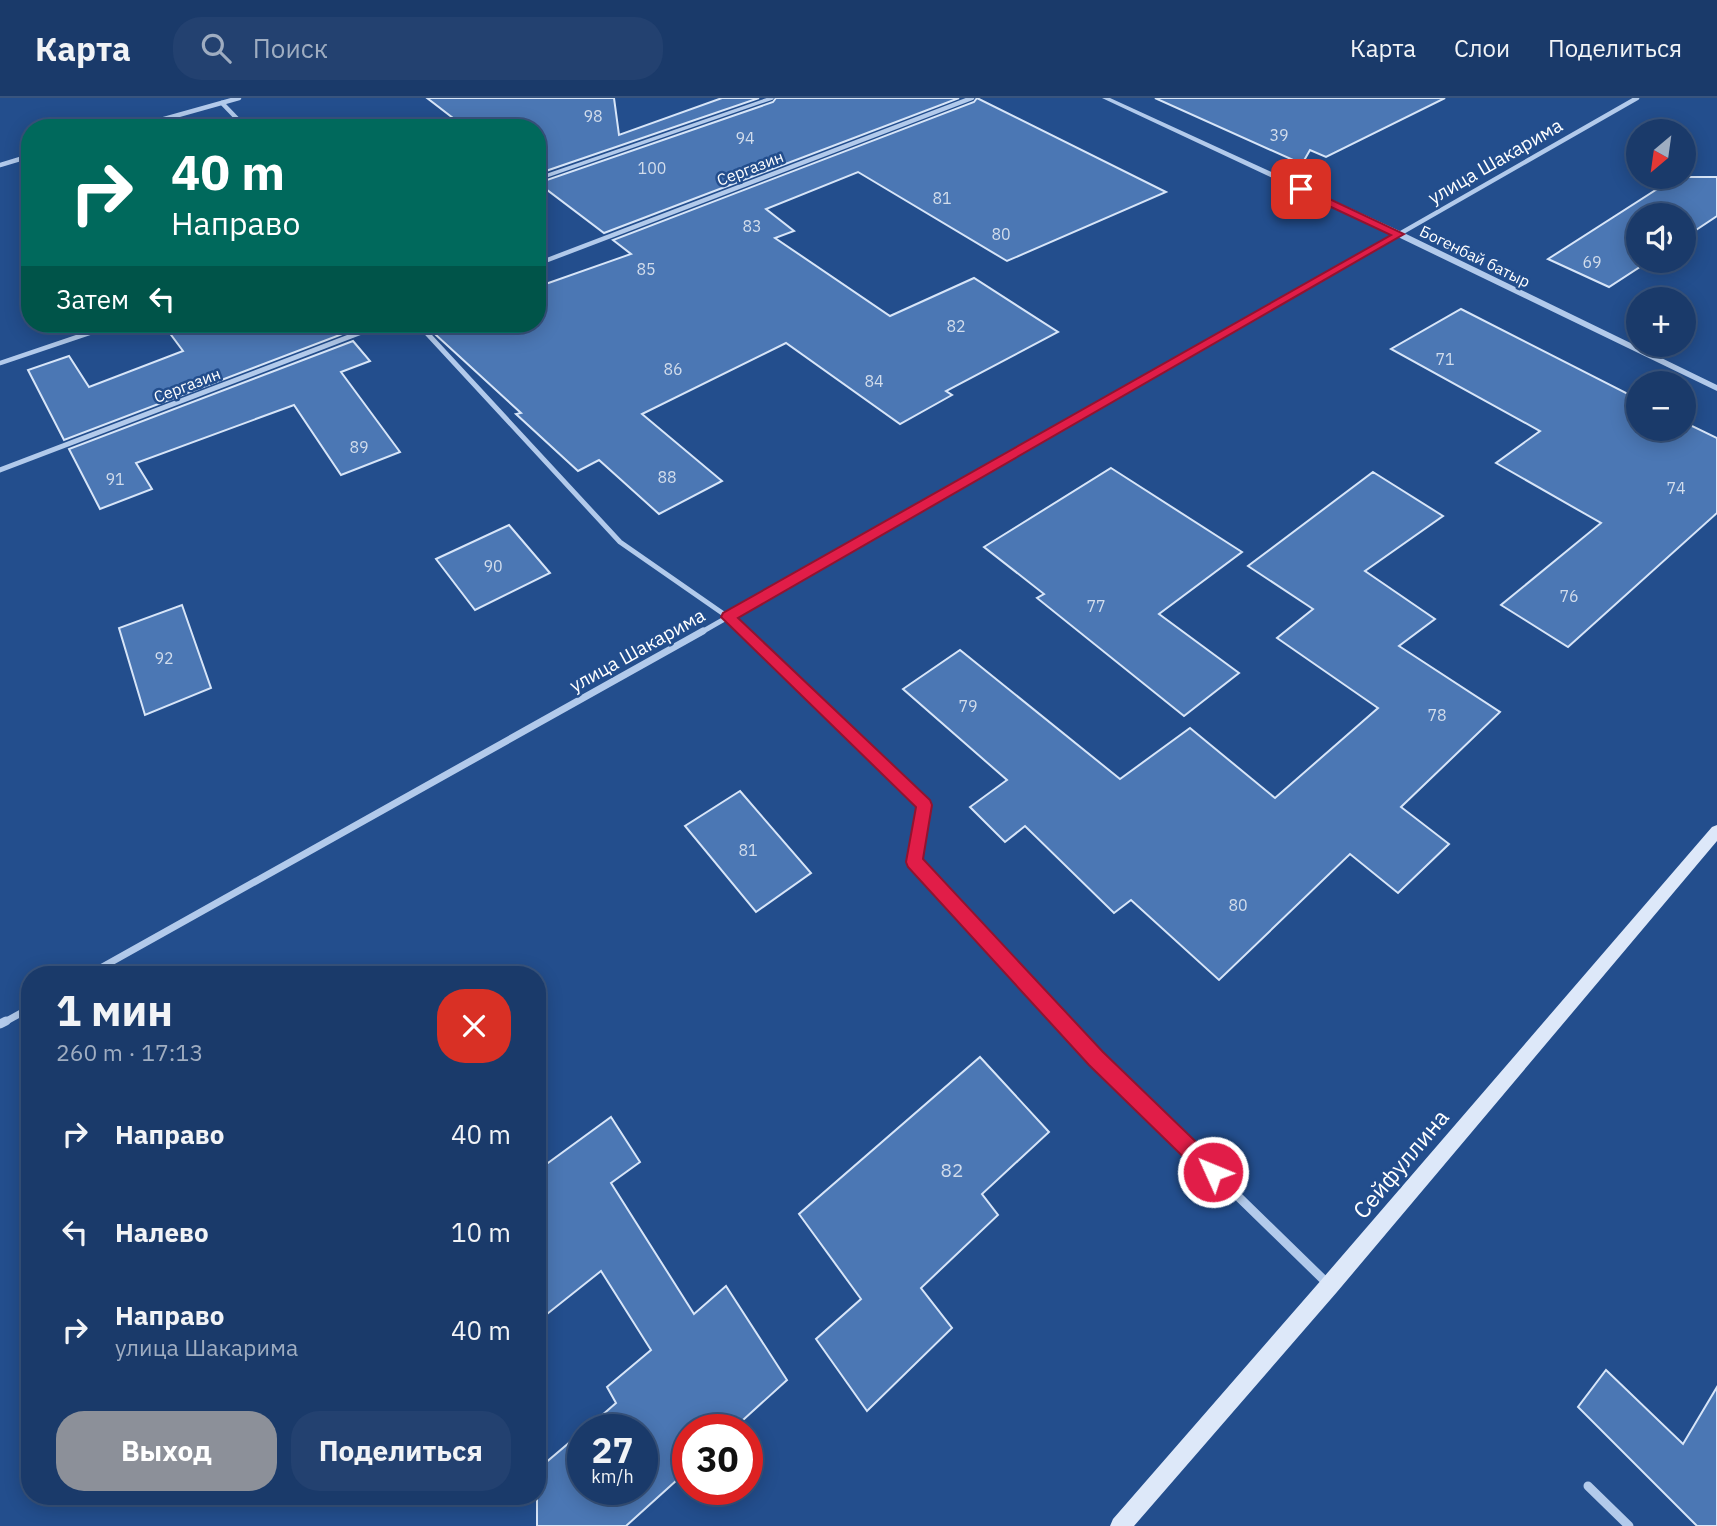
<!DOCTYPE html>
<html lang="ru">
<meta charset="utf-8">
<style>
:root{--surface:#1a3a6a;--page:#234170;--text:#f1f3f6;--muted:#9fadc1;--line:#38547e;--accent:#8c9099}
body{margin:0;font-family:"IBM Plex Sans",sans-serif;background:var(--page);color:var(--text);height:100vh;display:flex;flex-direction:column;font-size:26px;white-space:nowrap}
*{box-sizing:border-box;margin:0}
p{font-size:23px;color:var(--muted)}
.icon{flex:none;width:38px;height:38px;fill:none;stroke:currentColor;stroke-width:2;stroke-linecap:round;stroke-linejoin:round}
.map{position:relative;flex:1;overflow:hidden}
.side{position:absolute;left:21px;top:868px;width:525px;height:539px;display:flex;flex-direction:column;background:var(--surface);border-radius:28px;box-shadow:0 4px 18px #0003,0 0 0 2px var(--line)}
.side>*{flex:none}
.top-card{position:absolute;left:21px;top:21px;width:525px;height:214px;border-radius:28px;box-shadow:0 4px 18px #0003,0 0 0 2px var(--line);background:#00695c;color:#fff;overflow:hidden}
.needle{width:46px;rotate:209deg}
.controls{position:absolute;left:1626px;top:21px;display:grid;gap:14px}
.controls a{display:grid;place-items:center;width:70px;height:70px;border-radius:50%;background:var(--surface);box-shadow:0 4px 18px #0003,0 0 0 2px var(--line);font-size:35px}
.speed{position:absolute;left:567px;top:1316px;display:flex;gap:14px;font-size:35px;font-weight:700;text-align:center}
.speed>*{display:grid;place-content:center;width:91px;height:91px;border-radius:50%;background:var(--surface);box-shadow:0 4px 18px #0003,0 0 0 2px var(--line);line-height:1}
.speed small{font-size:18px;font-weight:400}
.speed .limit{border:10px solid #d22;background:#fff;color:#111}
.pin{position:absolute;display:grid;place-items:center;width:60px;height:60px;color:#fff;margin:-30px;border-radius:14px;box-shadow:0 4px 10px #0006}
.me{position:absolute;width:77px;margin:-38px;rotate:314deg;stroke-linejoin:round;filter:drop-shadow(0 0 5px #0008)}
.turn{display:flex;align-items:center;gap:24px;height:147px;padding:0 35px;font-size:32px}
.turn .icon{width:91px;height:91px;stroke-width:2.5}
.turn b{display:block;font-size:49px;line-height:60px}
.then{display:flex;align-items:center;height:66px;padding:0 35px;background:#0003;gap:14px;font-size:26px}
.round{display:grid;place-items:center;flex:none;width:74px;height:74px;border-radius:28px;background:var(--page)}
.head{display:flex;align-items:center;justify-content:space-between;height:119px;padding:0 35px}
h1{font-size:42px;font-weight:700;line-height:52px}
.action{display:flex;gap:14px;margin-top:auto;padding:14px 35px}
.action a{flex:1;height:80px;border-radius:28px;background:var(--accent);color:#fff;font-size:28px;font-weight:700;line-height:80px;text-align:center}
.action a+a{background:var(--page);color:var(--text)}
ul{padding:0;list-style:none}
li{display:flex;align-items:center;gap:21px;height:98px;padding:0 35px}
li div{flex:1}
li b{display:block;font-size:26px}
li em{font-style:normal}
header{display:flex;align-items:center;gap:42px;box-sizing:border-box;height:98px;padding:0 35px;background:var(--surface);border-bottom:2px solid var(--line)}
header strong{font-size:33px}
nav{display:flex;gap:38px;margin-inline-start:auto;font-size:24px}
.search{width:490px;height:63px;background:var(--page);display:flex;align-items:center;gap:18px;box-sizing:border-box;padding:0 24px;border-radius:28px;color:var(--muted);font-size:26px}
.map>svg:first-child{display:block}
</style>
<header>
<strong>Карта</strong>
<div class="search"><svg class="icon" aria-label="search" viewBox="0 0 24 24"><circle cx="10" cy="10" r="6"/><path d="M15 15l6 6"/></svg>Поиск</div>
<nav><a>Карта</a><a>Слои</a><a>Поделиться</a></nav>
</header>
<div class="map">
<svg width="1717" height="1428" viewBox="0 0 1717 1428">
<rect width="100%" height="100%" fill="#234e8d"/>
<g fill="#4b77b4" stroke="#d7e5f8" stroke-width="2">
<polygon points="427,0 614,0 619,37 722,0 759,0 537,76 537,30 466,30"/>
<polygon points="776,0 959,0 604,135 538,85 773,4"/>
<polygon points="977,0 1166,94 1007,163 858,74 766,111 794,133 775,140 890,218 974,180 1058,234 946,293 952,297 900,326 786,245 642,316 722,383 659,416 599,362 578,373 516,316 521,315 424,226 537,226 537,189 631,156 613,142 974,4"/>
<polygon points="1155,0 1445,0 1326,59 1310,52 1302,66"/>
<polygon points="1676,79 1717,79 1717,118 1684,140 1684,117 1638,117 1638,163 1649,163 1609,189 1548,161"/>
<polygon points="1461,211 1638,301 1638,331 1684,331 1684,324 1717,340 1717,415 1568,549 1501,507 1601,425 1496,365 1540,333 1391,251"/>
<polygon points="163,226 338,226 345,235 64,342 28,272 69,258 89,289 183,253"/>
<polygon points="353,243 370,263 341,274 400,354 341,377 294,307 136,365 152,391 100,411 69,351"/>
<polygon points="1111,370 1242,454 1159,516 1239,575 1184,618 1037,500 1044,496 984,449"/>
<polygon points="1373,374 1443,418 1365,473 1435,521 1399,548 1500,614 1401,709 1449,746 1398,795 1350,756 1219,882 1131,802 1114,815 1025,728 1005,744 970,709 1007,682 903,591 960,552 1120,681 1190,630 1275,700 1378,610 1277,540 1313,511 1248,468"/>
<polygon points="509,427 550,475 475,512 436,461"/>
<polygon points="182,507 211,590 145,617 119,530"/>
<polygon points="740,693 811,775 756,814 685,728"/>
<polygon points="980,959 1049,1034 982,1096 998,1117 921,1190 952,1230 867,1313 816,1241 861,1201 799,1116"/>
<polygon points="611,1019 640,1064 611,1085 694,1216 726,1188 787,1282 732,1332 688,1332 688,1372 626,1428 537,1428 537,1372 583,1333 583,1391 642,1391 642,1332 585,1332 616,1305 607,1289 651,1252 601,1173 537,1224 537,1073"/>
<polygon points="1606,1272 1683,1346 1717,1289 1717,1428 1697,1428 1578,1309"/>
</g>
<g fill="none" stroke-linecap="round" stroke-linejoin="round">
<g stroke="#b2caeb" stroke-width="3.5">
<polyline points="537,81 772,0"/>
<polyline points="93,234 116,226"/>
</g>
<polyline stroke="#b2caeb" stroke-width="4.5" points="0,265 98,232"/>
<g stroke="#b2caeb" stroke-width="4.5">
<polyline points="222,5 246,30"/>
<polyline points="132,30 239,0"/>
<polyline points="0,67 30,58"/>
<polyline points="537,166 972,0"/>
<polyline points="418,226 425,234"/>
<polyline points="363,234 383,226"/>
<polyline points="1228,234 1637,0"/>
</g>
<g stroke="#b2caeb" stroke-width="5">
<polyline points="424,232 620,444 728,519 745,535"/>
<polyline points="0,372 367,232"/>
<polyline points="700,535 1231,232"/>
</g>
<g stroke="#b2caeb" stroke-width="7">
<polyline points="743,533 925,707 914,763 1063,925"/>
<polyline points="88,877 703,533"/>
<polyline points="3,925 30,910"/>
</g>
<g stroke="#b2caeb" stroke-width="9">
<polyline points="1062,923 1096,960 1329,1187"/>
<polyline points="0,926 6,923"/>
<polyline points="1588,1388 1629,1428"/>
</g>
<polygon fill="#b2caeb" fill-rule="evenodd" points="1102,0 1110,0 1402,134 1717,287 1717,293 1396,138"/>
<polygon fill="#dde8f9" fill-rule="evenodd" points="1717,727 1717,743 1337,1194 1134,1428 1110,1428 1113,1421 1323,1180 1712,729"/>
</g>
<polygon fill="#e11d48" stroke="#92132f" stroke-width="2" points="1297,89 1304,89 1404,136 738,520 930,702 932,707 923,761 1103,954 1220,1067 1223,1074 1220,1081 1213,1084 1206,1081 1089,967 908,769 906,764 916,709 721,519 723,515 1391,137 1297,93"/>
<g text-anchor="middle" stroke-width="5" stroke-linejoin="round" paint-order="stroke">
<g font-size="16" fill="#d2ddec">
<text x="593" y="24">98</text>
<text x="1279" y="43">39</text>
<text x="745" y="46">94</text>
<text x="652" y="76">100</text>
<text x="942" y="106">81</text>
<text x="752" y="134">83</text>
<text x="1001" y="142">80</text>
<text x="1592" y="170">69</text>
<text x="646" y="177">85</text>
<text x="956" y="234">82</text>
<text x="1445" y="267">71</text>
<text x="673" y="277">86</text>
<text x="874" y="289">84</text>
<text x="359" y="355">89</text>
<text x="667" y="385">88</text>
<text x="115" y="387">91</text>
<text x="1676" y="396">74</text>
<text x="493" y="474">90</text>
<text x="1569" y="504">76</text>
<text x="1096" y="514">77</text>
<text x="164" y="566">92</text>
<text x="968" y="614">79</text>
<text x="1437" y="623">78</text>
<text x="748" y="758">81</text>
<text x="1238" y="813">80</text>
</g>
<g font-size="16" fill="#fff" stroke="#234e8d">
<text transform="translate(750 70) rotate(-21)" y="6">Сергазин</text>
<text transform="translate(1475 158) rotate(26)" y="6">Богенбай батыр</text>
<text transform="translate(187 287) rotate(-21)" y="6">Сергазин</text>
</g>
<g font-size="19" fill="#fff" stroke="#234e8d">
<text transform="translate(1495 63) rotate(-30)" y="7">улица Шакарима</text>
<text transform="translate(637 552) rotate(-29)" y="7">улица Шакарима</text>
</g>
<g font-size="19" fill="#d2ddec">
<text x="952" y="1079">82</text>
</g>
<g font-size="23" fill="#fff" stroke="#234e8d">
<text transform="translate(1401 1066) rotate(-50)" y="8">Сейфуллина</text>
</g>
</g>
</svg>
<div class="controls">
<a><svg class="needle" viewBox="-14 -14 28 28"><path d="M0-13l5 13h-10z" fill="#e53935"/><path d="M0 13l5-13h-10z" fill="#9fadc1"/></svg></a>
<a><svg class="icon" aria-label="sound" viewBox="0 0 24 24"><path d="M4 9h4l5-4v14l-5-4H4zM17 9q2 3 0 6"/></svg></a>
<a>+</a>
<a>−</a>
</div>
<div class="speed"><div>27<small>km/h</small></div><div class="limit">30</div></div>
<div class="pin" style="left:1301px;top:91px;background:#d93025"><svg class="icon" aria-label="arrive" viewBox="0 0 24 24"><path d="M6 21V4h12l-3 4 3 4H6"/></svg></div>
<svg class="me" style="left:1213px;top:1074px" viewBox="-20 -20 40 40"><circle r="17" fill="#e11d48" stroke="#fff" stroke-width="3"/><path d="M0-11L8 9 0 5-8 9z" fill="#fff"/></svg>
<div class="top-card">
<div class="turn"><svg class="icon" aria-label="right" viewBox="0 0 24 24"><path d="M7 20v-9h11M14 6l5 5-5 5"/></svg><div><b>40 m</b>Направо</div></div>
<div class="then">Затем<svg class="icon" aria-label="left" viewBox="0 0 24 24"><path d="M17 20v-9H6M10 6l-5 5 5 5"/></svg></div>
</div>
<section class="side">
<div class="head"><div><h1>1 мин</h1><p>260 m · 17:13</p></div><a class="round" style="background:#d93025;color:#fff"><svg class="icon" aria-label="close" viewBox="0 0 24 24"><path d="M6 6l12 12M18 6L6 18"/></svg></a></div>
<ul>
<li><svg class="icon" aria-label="right" viewBox="0 0 24 24"><path d="M7 20v-9h11M14 6l5 5-5 5"/></svg><div><b>Направо</b></div><em>40 m</em></li>
<li><svg class="icon" aria-label="left" viewBox="0 0 24 24"><path d="M17 20v-9H6M10 6l-5 5 5 5"/></svg><div><b>Налево</b></div><em>10 m</em></li>
<li><svg class="icon" aria-label="right" viewBox="0 0 24 24"><path d="M7 20v-9h11M14 6l5 5-5 5"/></svg><div><b>Направо</b><p>улица Шакарима</p></div><em>40 m</em></li>
</ul>
<div class="action"><a>Выход</a><a>Поделиться</a></div>
</section>
</div>
